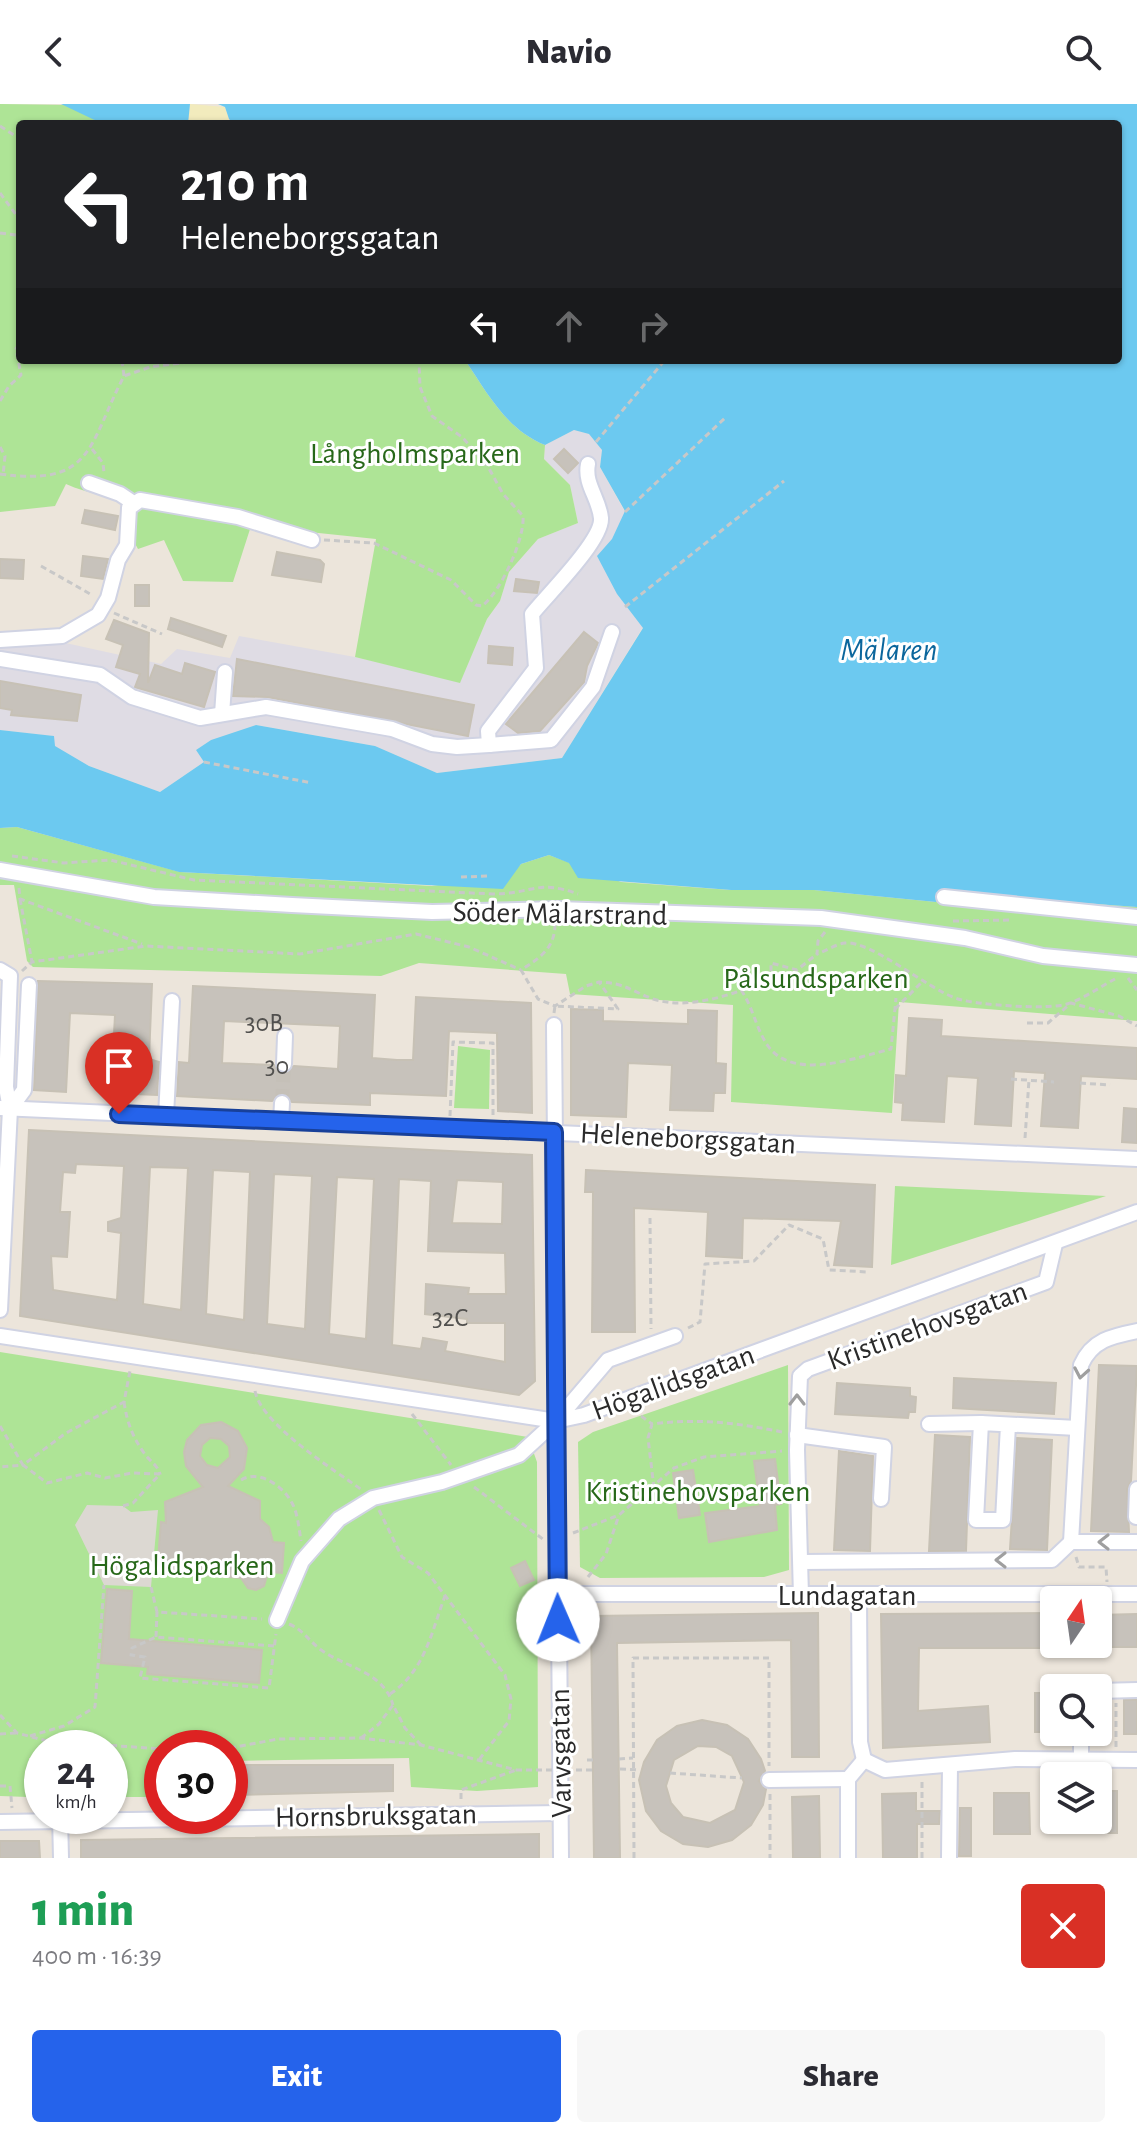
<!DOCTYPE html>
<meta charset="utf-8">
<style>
:root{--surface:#fff;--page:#f7f7f7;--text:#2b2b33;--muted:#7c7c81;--accent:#2563eb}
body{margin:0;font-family:"Alegreya Sans",sans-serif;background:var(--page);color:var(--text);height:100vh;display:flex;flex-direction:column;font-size:30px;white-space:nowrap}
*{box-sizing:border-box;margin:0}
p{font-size:26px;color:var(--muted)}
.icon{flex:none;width:44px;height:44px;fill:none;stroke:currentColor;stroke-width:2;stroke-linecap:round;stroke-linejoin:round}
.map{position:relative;height:1754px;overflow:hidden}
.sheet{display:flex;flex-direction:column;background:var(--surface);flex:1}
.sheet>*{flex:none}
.top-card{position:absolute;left:16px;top:16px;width:1106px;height:244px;border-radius:8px;box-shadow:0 2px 6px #0004;background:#202124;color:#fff;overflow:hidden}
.needle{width:52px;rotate:13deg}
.controls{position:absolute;left:1040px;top:1482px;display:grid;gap:16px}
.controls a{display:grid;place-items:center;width:72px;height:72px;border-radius:8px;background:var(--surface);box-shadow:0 2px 6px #0004;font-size:40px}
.speed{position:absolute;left:24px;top:1626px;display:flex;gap:16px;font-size:40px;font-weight:700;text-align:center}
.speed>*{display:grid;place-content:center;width:104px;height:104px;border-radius:50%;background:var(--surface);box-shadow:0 2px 6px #0004;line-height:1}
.speed small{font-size:20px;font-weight:400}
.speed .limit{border:12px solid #d22;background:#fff;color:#111}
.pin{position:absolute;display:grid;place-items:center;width:68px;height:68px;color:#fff;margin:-82px -34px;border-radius:50% 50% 50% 0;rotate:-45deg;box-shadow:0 0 8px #0007}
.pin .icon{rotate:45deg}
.me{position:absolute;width:88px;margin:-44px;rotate:359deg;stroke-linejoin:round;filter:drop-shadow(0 0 6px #0008)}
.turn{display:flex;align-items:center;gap:28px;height:168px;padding:0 32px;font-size:36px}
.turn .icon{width:104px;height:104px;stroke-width:2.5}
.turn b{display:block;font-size:56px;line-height:68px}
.lanes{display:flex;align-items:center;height:76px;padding:0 32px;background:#0003;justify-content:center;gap:40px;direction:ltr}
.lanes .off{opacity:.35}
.round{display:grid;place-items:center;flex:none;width:84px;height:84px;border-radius:8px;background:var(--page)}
.summary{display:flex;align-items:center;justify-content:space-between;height:136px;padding:0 32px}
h1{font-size:48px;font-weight:800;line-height:60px;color:#1e9e55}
.action{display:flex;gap:16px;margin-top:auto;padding:16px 32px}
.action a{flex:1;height:92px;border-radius:8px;background:var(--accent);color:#fff;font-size:32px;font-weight:800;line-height:92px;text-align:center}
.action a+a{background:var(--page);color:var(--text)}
header{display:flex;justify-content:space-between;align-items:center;height:104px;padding:0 32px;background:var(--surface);font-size:36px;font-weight:800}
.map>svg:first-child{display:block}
</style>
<header><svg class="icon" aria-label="back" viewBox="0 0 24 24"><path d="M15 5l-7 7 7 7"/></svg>Navio<svg class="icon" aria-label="search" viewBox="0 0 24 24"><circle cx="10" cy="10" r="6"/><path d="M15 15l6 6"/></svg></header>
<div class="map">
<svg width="1137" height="1754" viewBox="0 0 1137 1754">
<rect width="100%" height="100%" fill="#ece5db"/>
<polygon fill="#dfdce4" points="574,326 589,330 602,346 600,363 625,408 617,490 643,523 562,654 437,669 375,642 256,621 211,636 196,646 204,658 160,688 89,662 54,642 53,632 0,626 0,542 61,538 161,560 177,545 230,554 239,532 355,553 460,578 487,515 500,497 509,468 538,435 578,419 570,381 544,355 545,341"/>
<g fill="#aee496">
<path d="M0,0L68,1L103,20H20V256H465C488,290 506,325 545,341L544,355L570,381L578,419L538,435L509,468L500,497L487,515L460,579L355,553L376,435L251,422L233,478L183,477L164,436L138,445L132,434L133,404C112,392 88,390 66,380L55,402L0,408Z"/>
<polygon points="17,723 180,768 432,782 510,771 521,760 549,751 621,778 731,786 814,786 936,798 937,788 1137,803 1137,917 899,898 892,1009 731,998 733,901 570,890 566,870 419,859 381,872 33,863 27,857 14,781 0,781 0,724"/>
<polygon points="458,942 490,946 489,1005 454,1004"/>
<polygon points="895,1082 1106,1092 891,1161"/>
<polygon points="0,1248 528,1333 537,1358 538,1683 477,1687 411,1683 409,1654 230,1657 230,1644 162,1644 162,1693 110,1693 110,1644 42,1644 42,1654 29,1654 28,1693 0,1692"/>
<polygon points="788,1261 789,1466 764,1473 600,1474 580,1463 578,1338 593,1328"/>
</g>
<polygon fill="#f2ebbd" points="190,0 225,3 229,15 227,20 188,20"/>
<polygon fill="#dcd8d2" points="87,1401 123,1402 131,1408 158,1406 151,1483 104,1481 75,1421"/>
<g fill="#6cc9f0">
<polygon points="61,0 190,0 188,20 103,20"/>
<path d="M218,0H1137V803L937,788L936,798L814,786H731L578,774L569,759L549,751L521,760L503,785L179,768L17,723L0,724V626L54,632L55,642L89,662L160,688L204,658L196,646L211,636L256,621L375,642L437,669L562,654L643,524L617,490L597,452L612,435L625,407L600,363L602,346L589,330L574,326L545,341C506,325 488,290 465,256H1118V20H234L229,15L225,3Z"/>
</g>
<g fill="#c7c2bb" stroke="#c7c1b5" stroke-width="2" fill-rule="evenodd">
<polygon points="564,345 578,359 568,369 554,355"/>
<polygon points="85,406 118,412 115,426 82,419"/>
<polygon points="277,448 320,456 324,460 321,478 272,471"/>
<polygon points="83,452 108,455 103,475 81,472"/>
<polygon points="0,455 24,456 23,475 0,474"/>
<polygon points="516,475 539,478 537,489 514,487"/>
<rect x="135" y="481" width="14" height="21"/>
<polygon points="171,514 226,532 222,543 168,525"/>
<polygon points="114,516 149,529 148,579 155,561 182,570 185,559 215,568 204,603 135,583 140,570 116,563 123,541 106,535"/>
<polygon points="584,528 598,539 587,562 584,578 540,627 518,629 506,620"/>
<polygon points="489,542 513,544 512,561 488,559"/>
<polygon points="237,555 474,601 468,632 268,593 233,592"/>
<polygon points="0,577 81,591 77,617 11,611 12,606 0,604"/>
<polygon points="38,877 152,880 149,955 159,958 157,991 111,989 115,911 70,909 66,988 34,986"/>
<path d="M193,882L375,891L372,954L397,956H413L416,893L531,899L532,1009L498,1007L497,929L449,927L446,992L370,989V1001L292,998L282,989L272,997L177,992L179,958L189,959ZM224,917L340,922L338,965L294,962L283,970L274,961L222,959Z"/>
<polygon points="571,905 603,906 603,917 688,920 688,906 717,907 716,959 726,960 725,989 714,989 713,1007 670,1006 672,961 628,959 626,1013 571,1011"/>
<polygon points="909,914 942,916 941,932 1137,944 1137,975 1081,972 1078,1024 1041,1022 1045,969 1014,967 1011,1022 975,1020 978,974 947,972 944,1018 902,1016 903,999 895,998 896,971 906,972"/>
<polygon points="1124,1004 1137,1005 1137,1039 1122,1038"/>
<path d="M29,1026L532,1051L535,1277L519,1291L20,1212ZM76,1060L124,1062L121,1114L108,1118V1127L121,1129L117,1196L53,1186L51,1152L67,1153L70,1108H60L63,1068L75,1069ZM150,1063L188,1064L181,1206L143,1200ZM213,1066L250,1068L244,1216L206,1210ZM274,1070L312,1072L305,1225L267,1220ZM337,1073L374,1075L366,1235L329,1230ZM399,1075L431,1077L428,1147L505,1149L506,1190H468L469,1184L426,1180L425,1210L467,1215V1219H505V1258L445,1247L447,1238L423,1234L421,1245L392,1241ZM457,1076L503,1078L502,1120L452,1119Z"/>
<polygon points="586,1066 875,1081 872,1163 834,1161 841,1117 743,1114 742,1154 706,1152 708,1108 634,1104 635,1228 592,1228 593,1088 585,1088"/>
<polygon points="1099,1261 1137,1262 1131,1377 1127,1385 1129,1428 1091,1427"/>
<polygon points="954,1274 1056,1279 1054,1310 953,1304"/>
<polygon points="837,1279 910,1284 910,1292 916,1293 915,1308 909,1308 908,1314 835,1310"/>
<path d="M221,1318L238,1327L247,1344L244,1365L228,1382L260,1397V1415L269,1423L273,1438L284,1439L282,1469L268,1468L264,1482L256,1486L248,1484L241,1474L157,1467L161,1418L166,1419L165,1398L203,1383L186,1362L184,1348L187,1336L201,1321ZM210,1334L221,1335L229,1342L230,1353L218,1364L207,1361L200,1352L202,1341Z"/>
<polygon points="935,1331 970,1333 966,1447 929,1447"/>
<polygon points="1017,1334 1052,1336 1047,1446 1010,1445"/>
<polygon points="839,1347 873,1352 870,1447 834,1446"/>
<polygon points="775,1355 781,1400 775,1401 777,1426 709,1438 705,1409 760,1402 754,1357"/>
<polygon points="693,1366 700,1411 679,1414 673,1369"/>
<polygon points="525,1457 534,1476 520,1482 511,1464"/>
<polygon points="107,1485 132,1487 129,1535 262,1546 259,1579 147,1570 148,1563 101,1559"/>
<polygon points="818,1509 819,1653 792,1653 791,1536 617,1539 620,1754 594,1754 591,1512"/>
<polygon points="1054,1509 1054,1544 919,1544 918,1607 988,1602 990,1638 883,1644 881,1510"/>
<polygon points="1137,1510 1137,1543 1098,1543 1098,1511"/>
<rect x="1035" y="1589" width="19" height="39"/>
<rect x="1124" y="1596" width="13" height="34"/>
<path d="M702,1616L727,1621L748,1635L761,1655L765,1667L759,1677L766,1685L763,1701L751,1721L732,1736L708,1743L683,1740L661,1727L646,1707L639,1676L644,1658L657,1636L677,1622ZM698,1642L716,1643L732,1652L744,1678L735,1706L710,1719L683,1713L671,1699L666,1682L674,1656Z"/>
<polygon points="232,1661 393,1661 393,1687 232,1691"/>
<polygon points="1098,1687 1117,1687 1117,1729 1082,1729 1082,1716 1098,1716"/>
<polygon points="916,1689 916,1707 940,1707 939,1720 917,1720 917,1754 883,1754 882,1690"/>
<polygon points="994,1689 1029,1689 1030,1730 994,1730"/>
<polygon points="819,1692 820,1754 793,1754 792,1693"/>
<polygon points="960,1704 971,1704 971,1752 959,1752"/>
<polygon points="539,1730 539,1754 81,1754 81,1736"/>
<polygon points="0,1737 39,1737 40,1754 0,1754"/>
</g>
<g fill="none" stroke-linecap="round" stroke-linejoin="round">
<polyline stroke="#c5c0b8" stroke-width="14" stroke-dasharray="14 7" stroke-linecap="butt" points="282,999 284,960"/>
<defs>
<g id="minor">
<polyline points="89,379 120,390 132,398"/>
<polyline points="0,536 62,532 98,511 108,494 118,456 127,441 129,404 140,396 238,413 312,436"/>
<path d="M0,555L100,571L132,593L200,614L266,603L392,625L432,640L457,643L489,641L488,627L536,564L532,510C547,491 603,436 601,414C599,394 584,380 588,360"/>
<polyline points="222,610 225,568"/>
<polyline points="489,641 551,636 593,583 612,528"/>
<polyline points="0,766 154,793 292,801 432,808 558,805 821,814 965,834 1043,852 1137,861"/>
<polyline points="944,793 1137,813"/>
<polyline points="0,866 10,872 6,983 10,1005 0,1206"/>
<polyline points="554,921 561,1754"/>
<polyline points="284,960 285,932"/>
<polyline points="0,1004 1137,1055"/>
<polyline points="10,1005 24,986 29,881"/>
<polyline points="166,1012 172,897"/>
<polyline points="281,1017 282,999"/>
<polyline points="0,1232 556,1317 584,1311 1137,1108"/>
<polyline points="929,1320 981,1319"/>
<polyline points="1008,1321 1003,1416 976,1416 981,1319 1077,1324"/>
<polyline points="797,1331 884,1343 881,1395"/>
<polyline points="1136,1413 1137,1385"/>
<path d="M1071,1438L1081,1261C1092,1236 1112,1232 1137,1227"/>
<polyline points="1071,1438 1137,1438"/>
<polyline points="801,1458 1052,1456 1071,1438"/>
<polyline points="557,1490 1137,1490"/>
<polyline points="801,1492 797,1346 800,1272 808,1265 1046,1178 1055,1140"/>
<polyline points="859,1492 860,1638 864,1656"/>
<polyline points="277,1516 302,1457 339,1415 373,1394 442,1378 519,1351 556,1317 608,1256 675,1232"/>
<polyline points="1098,1587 1137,1586"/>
<polyline points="1081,1654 1081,1628"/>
<polyline points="864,1656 885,1666 1015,1655 1137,1656"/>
<polyline points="769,1676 848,1675"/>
<polyline points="60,1712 61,1754"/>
<polyline points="0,1718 561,1709"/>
<polyline points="848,1754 848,1675 864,1656"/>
<polyline points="949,1754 950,1662"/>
</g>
</defs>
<use href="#minor" stroke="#d0d3e3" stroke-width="18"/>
<g stroke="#c8c8c8" stroke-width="3" stroke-dasharray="6 4" stroke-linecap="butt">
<polyline points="0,22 20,35"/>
<polyline points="0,89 20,116"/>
<polyline points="0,129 16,131"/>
<polyline points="18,132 20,171"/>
<polyline points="122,256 124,272"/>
<polyline points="0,297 9,282 21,271 16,245 20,238"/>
<polyline points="596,338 665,256"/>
<polyline points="0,343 5,352 3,371"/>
<polyline points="92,345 103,359 104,369"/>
<path d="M0,370C94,383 88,341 124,272L150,263L204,256"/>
<polyline points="625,408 725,314"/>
<path d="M324,436L374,439L451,476L476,501L482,502C500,489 525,435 523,412L503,390L487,361L462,333L432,312L420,283L419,256"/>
<polyline points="41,462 92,491"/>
<polyline points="625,503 784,377"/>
<polyline points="114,509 162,530"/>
<polyline points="204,658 312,679"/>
<path d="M12,752L64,759L110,756L194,776L493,790C532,790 537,775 578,790"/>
<polyline points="461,773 488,772"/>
<polyline points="19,784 20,795 142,840"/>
<polyline points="20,795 32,858"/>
<polyline points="953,817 1013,816"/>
<path d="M555,820C555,844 540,854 521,866L538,895L555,902L586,882L599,878"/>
<path d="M825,828L818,837L817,850C826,847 836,840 845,839C871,836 929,886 958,895C977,901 1048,906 1067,900C1083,895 1100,883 1115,875"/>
<polyline points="22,867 32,858 146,842 300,850 416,830 469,843 521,866"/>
<polyline points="1128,874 1137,886"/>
<path d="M741,886C753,903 756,925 768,942C794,978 857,953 891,945L896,894"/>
<polyline points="895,905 923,877"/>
<path d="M554,909L555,902L618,905L599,878C625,879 631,887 653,895C690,907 737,889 771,875V859L797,866L817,850"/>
<polyline points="1027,919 1048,919 1071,899 1119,912 1137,922"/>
<polyline points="1011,975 1054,978"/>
<polyline points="1080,979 1110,981"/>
<polyline points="450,1012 453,938 493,939 493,1014"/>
<polyline points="1025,1034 1029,976"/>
<polyline points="650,1114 651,1225"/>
<polyline points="688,1224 700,1218 705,1160 754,1157 789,1121 823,1135 829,1166 868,1168"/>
<path d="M255,1287C261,1320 334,1366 362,1386"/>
<path d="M124,1298C127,1318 132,1332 144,1349C150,1358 157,1360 160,1370"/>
<polyline points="633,1306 652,1320"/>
<polyline points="412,1310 451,1361"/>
<polyline points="0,1322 23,1361 0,1363"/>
<path d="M241,1376C259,1365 283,1382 292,1399C298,1410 299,1425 301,1437"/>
<polyline points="474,1383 544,1436"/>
<path d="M654,1384L648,1334L652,1320C697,1314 738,1319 782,1328"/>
<polyline points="123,1402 133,1399 160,1370 132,1369 105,1374 87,1369 47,1379 23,1361 66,1329 124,1298 130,1267"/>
<polyline points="379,1406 402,1453 428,1469 505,1571 511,1595 509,1617 478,1657"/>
<polyline points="573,1429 619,1411 674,1364 704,1353 782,1347"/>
<polyline points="1076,1453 1079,1463 1106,1463 1107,1478"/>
<polyline points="588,1473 606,1450 618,1414"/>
<polyline points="151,1483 157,1508 262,1515"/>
<path d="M289,1520C304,1526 310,1539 324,1548C349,1564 384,1569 393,1601"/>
<polyline points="156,1533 157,1508"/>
<polyline points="274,1542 156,1533 132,1544 131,1551 145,1553 140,1574 269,1584 276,1530"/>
<path d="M390,1590C425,1567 431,1529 445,1492"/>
<polyline points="0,1611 17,1629 47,1637 162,1645"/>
<polyline points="0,1630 16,1629"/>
<polyline points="30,1632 64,1622 95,1603 104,1481"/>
<polyline points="361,1634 379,1620 393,1601 405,1624 421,1641"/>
<polyline points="1116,1643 1116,1599"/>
<polyline points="230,1644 278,1635 361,1634 421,1641 516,1666"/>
<polyline points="619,1655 633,1654"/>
<polyline points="587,1656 593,1656"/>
<polyline points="230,1660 236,1659 236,1645"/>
<polyline points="620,1665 640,1666"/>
<polyline points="670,1669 742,1674"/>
<polyline points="922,1678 922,1754"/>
<polyline points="0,1682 10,1682 12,1704"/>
<polyline points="770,1690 770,1754"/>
<polyline points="461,1695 461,1686 516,1666"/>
<polyline points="634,1754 633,1554 769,1554 769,1662"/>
</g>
<use href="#minor" stroke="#fff" stroke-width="14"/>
<polyline stroke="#c8c8c8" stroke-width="3" stroke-dasharray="6 4" stroke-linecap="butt" points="516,1666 592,1666"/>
</g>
<defs><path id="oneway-chevron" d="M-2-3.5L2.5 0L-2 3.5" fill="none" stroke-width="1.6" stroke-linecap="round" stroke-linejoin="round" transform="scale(2)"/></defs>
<g stroke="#9f9f9f">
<use href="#oneway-chevron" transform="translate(1081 1269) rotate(100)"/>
<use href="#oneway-chevron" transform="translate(797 1296) rotate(-90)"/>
<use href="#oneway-chevron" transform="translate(1104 1438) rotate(180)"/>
<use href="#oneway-chevron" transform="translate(1001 1456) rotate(-180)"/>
</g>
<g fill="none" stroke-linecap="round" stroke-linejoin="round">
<defs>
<polyline id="route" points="119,1010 554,1028 558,1516"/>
</defs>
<use href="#route" stroke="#184099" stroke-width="20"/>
<use href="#route" stroke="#2563eb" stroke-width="14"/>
</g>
<g text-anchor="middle" stroke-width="6" stroke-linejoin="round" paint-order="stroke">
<g font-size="26" fill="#51504e">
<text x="264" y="927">30B</text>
<text x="277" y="970">30</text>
<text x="450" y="1222">32C</text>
</g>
<g font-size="30" fill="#276819" stroke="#fff">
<text x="415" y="359">Långholmsparken</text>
<text x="816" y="884">Pålsundsparken</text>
<text x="698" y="1397">Kristinehovsparken</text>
<text x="182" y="1471">Högalidsparken</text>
</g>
<g font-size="30" fill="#2a2a2a" stroke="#fff">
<text transform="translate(560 809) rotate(1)" y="10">Söder Mälarstrand</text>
<text transform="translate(688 1034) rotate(3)" y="10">Heleneborgsgatan</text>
<text transform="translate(927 1221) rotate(-20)" y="10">Kristinehovsgatan</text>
<text transform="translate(673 1278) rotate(-20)" y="10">Högalidsgatan</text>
<text x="847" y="1501">Lundagatan</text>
<text transform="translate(560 1649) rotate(-91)" y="10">Varvsgatan</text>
<text transform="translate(376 1711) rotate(-1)" y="10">Hornsbruksgatan</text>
</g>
<g font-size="32" font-style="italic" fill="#0b669c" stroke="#fff">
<text x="889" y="556">Mälaren</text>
</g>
</g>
</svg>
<div class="controls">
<a><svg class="needle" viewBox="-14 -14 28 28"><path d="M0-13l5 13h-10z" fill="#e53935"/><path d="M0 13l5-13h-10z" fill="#7c7c81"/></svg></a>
<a><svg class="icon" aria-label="search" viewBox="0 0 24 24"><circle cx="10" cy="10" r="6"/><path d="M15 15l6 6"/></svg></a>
<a><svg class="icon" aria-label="layers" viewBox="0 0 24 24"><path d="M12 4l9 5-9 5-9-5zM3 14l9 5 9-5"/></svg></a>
</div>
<div class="speed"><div>24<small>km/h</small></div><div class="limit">30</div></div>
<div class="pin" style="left:119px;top:1010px;background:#d93025"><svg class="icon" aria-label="arrive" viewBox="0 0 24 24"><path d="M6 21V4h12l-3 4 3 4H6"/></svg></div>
<svg class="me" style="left:558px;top:1516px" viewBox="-20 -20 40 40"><circle r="19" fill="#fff"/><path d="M0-13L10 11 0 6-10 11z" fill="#2563eb"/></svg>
<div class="top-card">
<div class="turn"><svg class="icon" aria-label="left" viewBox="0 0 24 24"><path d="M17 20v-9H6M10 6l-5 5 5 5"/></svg><div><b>210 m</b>Heleneborgsgatan</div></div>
<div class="lanes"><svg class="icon" aria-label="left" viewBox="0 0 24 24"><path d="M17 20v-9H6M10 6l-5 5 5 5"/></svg><svg class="icon off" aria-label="ahead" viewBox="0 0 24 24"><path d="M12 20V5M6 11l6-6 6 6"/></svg><svg class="icon off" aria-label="right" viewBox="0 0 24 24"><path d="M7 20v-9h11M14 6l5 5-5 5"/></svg></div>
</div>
</div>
<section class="sheet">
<div class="summary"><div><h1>1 min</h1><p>400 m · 16:39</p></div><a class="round" style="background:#d93025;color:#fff"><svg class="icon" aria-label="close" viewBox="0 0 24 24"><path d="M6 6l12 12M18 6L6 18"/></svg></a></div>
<div class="action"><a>Exit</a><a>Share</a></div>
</section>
